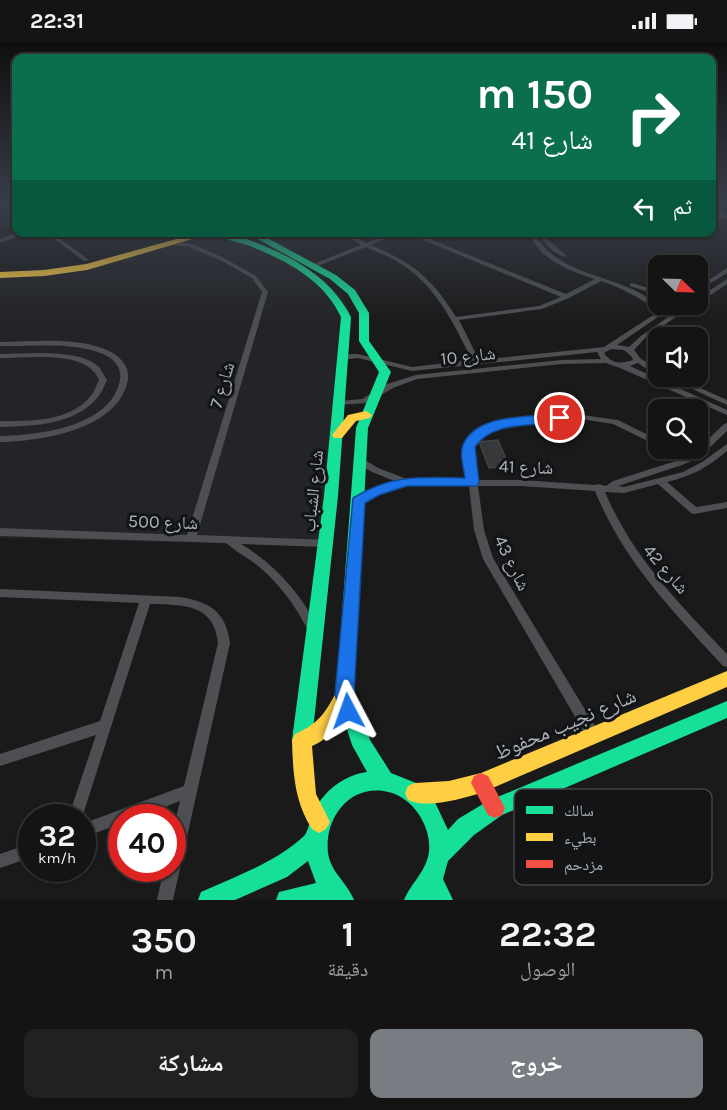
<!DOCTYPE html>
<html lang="ar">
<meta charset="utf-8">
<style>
:root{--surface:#141414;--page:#212122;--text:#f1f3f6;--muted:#9d9ea0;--line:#333334;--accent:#787c83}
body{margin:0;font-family:Karla,"Noto Naskh Arabic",sans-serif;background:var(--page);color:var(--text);direction:rtl;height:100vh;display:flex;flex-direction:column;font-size:22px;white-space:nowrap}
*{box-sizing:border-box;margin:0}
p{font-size:20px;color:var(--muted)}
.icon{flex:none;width:33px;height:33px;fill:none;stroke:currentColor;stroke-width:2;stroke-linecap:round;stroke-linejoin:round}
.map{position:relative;height:858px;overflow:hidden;direction:ltr}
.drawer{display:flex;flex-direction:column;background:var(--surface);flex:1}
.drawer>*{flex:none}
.hud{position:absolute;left:12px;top:12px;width:704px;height:183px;border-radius:12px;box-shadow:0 2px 4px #0004,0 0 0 2px var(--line);direction:rtl;background:#0b6e4f;color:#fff;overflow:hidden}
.needle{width:39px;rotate:113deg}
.fabs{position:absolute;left:648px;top:213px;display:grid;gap:12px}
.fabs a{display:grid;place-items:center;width:60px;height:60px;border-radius:12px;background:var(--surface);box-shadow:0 2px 4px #0004,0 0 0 2px var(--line);font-size:30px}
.speed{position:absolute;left:18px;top:762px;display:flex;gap:12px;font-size:30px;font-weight:700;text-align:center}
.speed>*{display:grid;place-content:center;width:78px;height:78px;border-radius:50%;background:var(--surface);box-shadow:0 2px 4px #0004,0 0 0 2px var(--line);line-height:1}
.speed small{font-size:15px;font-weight:400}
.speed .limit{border:9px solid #d22;background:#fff;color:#111}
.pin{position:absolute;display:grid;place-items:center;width:51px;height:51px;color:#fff;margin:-26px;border:3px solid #fff;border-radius:50%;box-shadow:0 2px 6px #0007}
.me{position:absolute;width:66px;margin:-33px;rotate:356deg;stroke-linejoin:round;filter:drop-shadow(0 0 4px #0008)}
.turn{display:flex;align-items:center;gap:21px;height:126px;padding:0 24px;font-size:27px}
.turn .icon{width:78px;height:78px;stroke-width:2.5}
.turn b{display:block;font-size:42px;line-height:51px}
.then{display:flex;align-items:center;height:57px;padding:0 24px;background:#0003;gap:12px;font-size:22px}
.eta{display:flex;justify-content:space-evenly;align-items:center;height:102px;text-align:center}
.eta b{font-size:36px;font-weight:700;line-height:42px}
.action{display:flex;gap:12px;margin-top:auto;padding:12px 24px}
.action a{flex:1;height:69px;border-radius:12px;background:var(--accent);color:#fff;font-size:24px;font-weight:700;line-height:69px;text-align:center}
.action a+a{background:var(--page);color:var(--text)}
.status{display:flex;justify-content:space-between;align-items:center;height:42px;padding:0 30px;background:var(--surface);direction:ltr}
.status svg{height:16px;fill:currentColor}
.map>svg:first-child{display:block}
</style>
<div class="status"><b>22:31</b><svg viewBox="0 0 49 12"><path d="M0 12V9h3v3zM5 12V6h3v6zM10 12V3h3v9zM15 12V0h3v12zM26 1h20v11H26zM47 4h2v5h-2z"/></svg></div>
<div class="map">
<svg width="727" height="858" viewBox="0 0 727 858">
<rect width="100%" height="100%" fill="#1a1a1a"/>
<polygon fill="#232427" points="194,191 232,191 323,238 341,254 349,267 352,279 329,504 0,496 0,231 92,223"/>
<polygon fill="#37383a" stroke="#424346" stroke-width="1.5" points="498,398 509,424 489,426 479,400"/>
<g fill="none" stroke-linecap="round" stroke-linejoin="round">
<g fill="#4d4f53" fill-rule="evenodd">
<polygon points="711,160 715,160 727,173 727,178 724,176 711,176 711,172 721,172"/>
<polygon points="20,190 29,190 0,201 0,197"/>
<polygon points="45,190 51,190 89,218 84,219"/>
<path d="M342,190H348L366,201L394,190H402L371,203C413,221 432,236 456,275L539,264L561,255L404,190H412L566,252L595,237C576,231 553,223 539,207C535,202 531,196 528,190H533C537,195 540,201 544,205C567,229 603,234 632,247C643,252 653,259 663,267L669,262H677L617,303L629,305L641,294L687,262H695L645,296L634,308L640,316L658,328V333H655L638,321L630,324L727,368V373L620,326L606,321L562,322L417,337L393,346L367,361L337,363L336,361L340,359L362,357L387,342L416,333L562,318L601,317L597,310L412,329L358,316L341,318V314L351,312H358L412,325L472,318C453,280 435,241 396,219C387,213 376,210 366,205L315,225H311V223L361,203ZM601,239C622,247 641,255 658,270L604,305L479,318L459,278L542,267L569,256ZM611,307L624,308L632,315L633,318C621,322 611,322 604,311Z"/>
<path d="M537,190H542L549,199L566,213V215C554,213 544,200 537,190Z"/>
<polygon points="637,190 643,190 644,193 639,194"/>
<path d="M167,199L192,202L224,216L256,234L268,250L197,493L330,498L331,501L330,504L326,505L241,502C276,523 300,551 319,587L317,590L313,592L309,590C295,563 278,539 253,520C244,514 234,508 226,501L0,494V486L187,493L262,250L252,236L220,218L189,205L165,202V200Z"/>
<polygon points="727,226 727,231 698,249 698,245"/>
<polygon points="727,237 727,242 700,260 698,261 698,256"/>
<polygon points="632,241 658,249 658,253 630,244 630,242"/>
<path d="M0,300C35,300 76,294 109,309C120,314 130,325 128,338C118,388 42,399 0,400V394C39,393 111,385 120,338C122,326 114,317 105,313C75,299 32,305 0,304Z"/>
<path d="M42,311C61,312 85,312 99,325C102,329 104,334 107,338C104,344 102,350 98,355C75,383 34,384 0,385V379C31,379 73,380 93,351C95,347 97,342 99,338C98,335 96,332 94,330C77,309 25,316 0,316V312Z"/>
<polygon points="664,334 674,334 727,358 727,363"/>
<path d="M575,372L618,378L658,398V404L613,382L575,376L493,386L480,393L472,405L477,438H521L595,443L598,442L606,444L613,439L679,418L683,416L666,406H678L690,412L696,409L724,382L727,381V389L702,413L693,418L685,422L618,444L624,445L683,430L702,420L727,402V409C705,427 694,433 667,440L696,465L727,460V466L694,472L691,471L658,442L624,451L605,450C633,516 678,560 727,612V625L723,624C672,568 624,520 595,449L521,444H478L484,488L493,516L598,689L599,693L598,697L593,699L588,697L483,517L474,488L469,444L406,443L377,452L361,461H355L353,459L355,457L371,448L397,440L372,430L357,421L356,419L357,417H363L378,426L407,437H468L464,405L474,389L488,382Z"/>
<path d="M0,547L181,555C210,560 226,570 230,601L173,858H157L164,826H172V792L180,759L137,776H122V781L82,796V782L184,744L218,601C214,561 182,563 150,562L82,776H68L96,693L0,724V712L100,679L139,561L0,555Z"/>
<polygon points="32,801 32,815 0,826 0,812"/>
</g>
<g fill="#16e098" fill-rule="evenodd">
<path d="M226,190C275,206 327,227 351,275L338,454L312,698L309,704L302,707L295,704L292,698L324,454L341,275C324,238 287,219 250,204C239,200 224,198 215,191Z"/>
<path d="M245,190H256L336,233L355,248L369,271V299L391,330L368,386L354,652L370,698L391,731L416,741L433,756L448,788L458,777L488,759L727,659V676L502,773L474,793L448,819L443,837L453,858H404C411,841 426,830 429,810C432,785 413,755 388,750C350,741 324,776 328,811C331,831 347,840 354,858H276L279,850L316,841L308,819L287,835L235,858H198L201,850C237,834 274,821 303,795C308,791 309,781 312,774C321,751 343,733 367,730L352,703L336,652L356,386L379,330L359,299V271L348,252L330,237Z"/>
</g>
<g fill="#ffcf43" fill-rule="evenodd">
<polygon points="202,190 213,191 87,228 44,234 0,236 0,230 44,228 86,222"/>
<polygon points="366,369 372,373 370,376 356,379 342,396 334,396 332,393 348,373"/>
<path d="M727,629V645L481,751C459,757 429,767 408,758L405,751L408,744L415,741L449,739L481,731Z"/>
<path d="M344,644L350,646L353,652C344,674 336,694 312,704L316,752L330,780L326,787L319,791L312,787C294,759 293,730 292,698L295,692C319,682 327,669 338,646Z"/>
</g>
<polygon fill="#f24e42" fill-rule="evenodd" points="481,731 488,734 505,766 502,773 495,776 488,773 471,741 474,734"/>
</g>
<linearGradient id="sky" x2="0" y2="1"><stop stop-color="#0e0e0e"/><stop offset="0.57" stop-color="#383e49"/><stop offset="1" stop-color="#383e49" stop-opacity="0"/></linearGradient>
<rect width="727" height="281" fill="url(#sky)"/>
<path fill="#1a73e8" stroke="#114b97" stroke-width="1.5" d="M560,372L567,376L565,379C535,386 494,377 475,405L479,440L477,444H407L379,453L365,461L354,652L358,669L355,675L348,677L342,675L335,652L353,456C392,432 420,435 465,436C464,427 459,411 463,403C476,371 531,375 560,372Z"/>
<g text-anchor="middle" stroke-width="6" stroke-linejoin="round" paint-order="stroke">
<g font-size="18" fill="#abb1bb" stroke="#131416">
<text transform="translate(468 314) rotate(-6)" y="6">شارع 10</text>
<text transform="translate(222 343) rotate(-73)" y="6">شارع 7</text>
<text transform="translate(526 425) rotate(2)" y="6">شارع 41</text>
<text transform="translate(313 449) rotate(-84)" y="6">شارع الشباب</text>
<text transform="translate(163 480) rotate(2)" y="6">شارع 500</text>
<text transform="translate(512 521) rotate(64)" y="6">شارع 43</text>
<text transform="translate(666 527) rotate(49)" y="6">شارع 42</text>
</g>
<g font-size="21" fill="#abb1bb" stroke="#131416">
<text transform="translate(565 682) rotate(-23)" y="7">شارع نجيب محفوظ</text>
</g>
</g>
<rect x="514" y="747" width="198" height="96" rx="9" fill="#131416" stroke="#414348" stroke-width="1.5"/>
<rect x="526" y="764" width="27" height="8" fill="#16e098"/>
<rect x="526" y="791" width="27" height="8" fill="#ffcf43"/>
<rect x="526" y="818" width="27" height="8" fill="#f24e42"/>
<g font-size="16" fill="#abb1bb">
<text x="564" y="774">سالك</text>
<text x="564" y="801">بطيء</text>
<text x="564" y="828">مزدحم</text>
</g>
</svg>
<div class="fabs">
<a><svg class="needle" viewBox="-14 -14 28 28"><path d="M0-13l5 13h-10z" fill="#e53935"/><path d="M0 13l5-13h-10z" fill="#9d9ea0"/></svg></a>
<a><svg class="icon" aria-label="sound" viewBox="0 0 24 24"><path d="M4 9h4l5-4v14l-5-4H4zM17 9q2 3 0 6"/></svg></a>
<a><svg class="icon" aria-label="search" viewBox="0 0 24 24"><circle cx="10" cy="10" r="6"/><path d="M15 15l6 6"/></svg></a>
</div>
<div class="speed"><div>32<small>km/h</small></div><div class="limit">40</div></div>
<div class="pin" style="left:560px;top:376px;background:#d93025"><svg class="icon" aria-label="arrive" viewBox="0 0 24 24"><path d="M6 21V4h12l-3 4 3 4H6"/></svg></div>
<svg class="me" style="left:348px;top:669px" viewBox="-20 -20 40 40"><path d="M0-17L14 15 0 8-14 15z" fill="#1a73e8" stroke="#fff" stroke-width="4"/></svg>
<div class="hud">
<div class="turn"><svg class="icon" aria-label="right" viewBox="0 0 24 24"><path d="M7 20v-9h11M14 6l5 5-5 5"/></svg><div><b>150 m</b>شارع 41</div></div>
<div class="then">ثم<svg class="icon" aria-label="left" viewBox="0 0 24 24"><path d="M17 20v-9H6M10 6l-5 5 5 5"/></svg></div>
</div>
</div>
<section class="drawer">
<div class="eta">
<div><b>22:32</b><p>الوصول</p></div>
<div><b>1</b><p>دقيقة</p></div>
<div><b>350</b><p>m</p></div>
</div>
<div class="action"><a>خروج</a><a>مشاركة</a></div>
</section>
